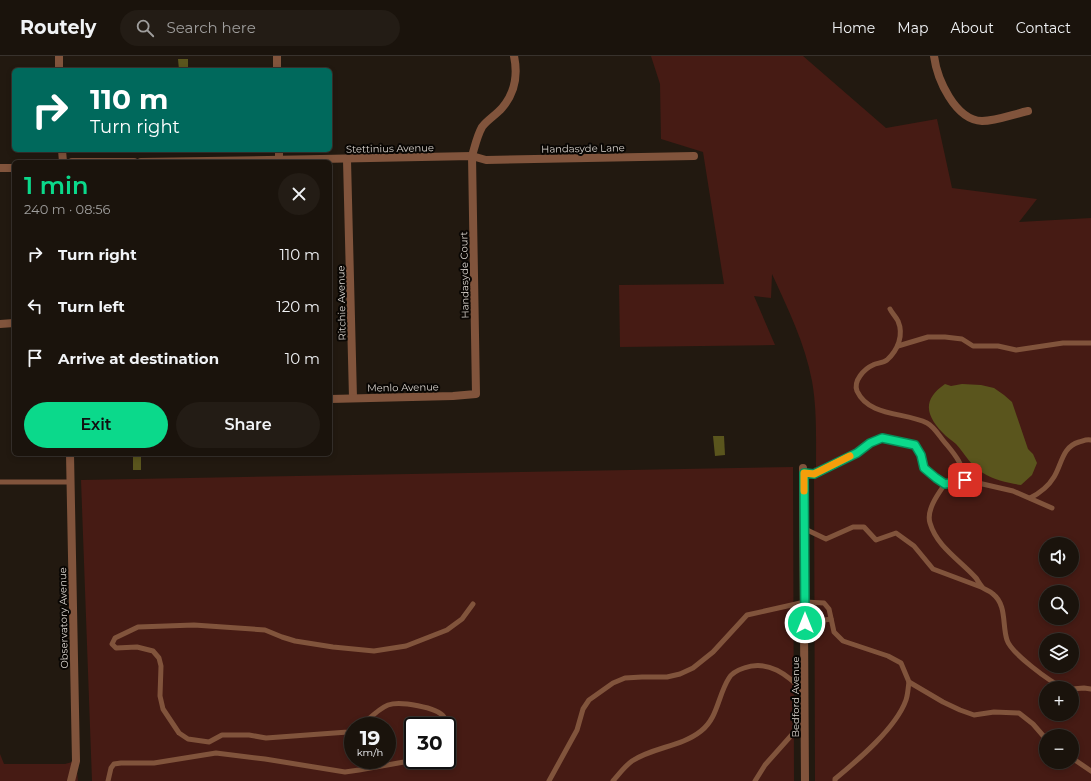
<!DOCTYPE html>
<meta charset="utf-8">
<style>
:root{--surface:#1a130c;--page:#231c15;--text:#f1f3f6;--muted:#9f9e9d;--line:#38322d;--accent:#0bd98b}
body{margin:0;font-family:Montserrat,sans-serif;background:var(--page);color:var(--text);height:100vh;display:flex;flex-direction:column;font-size:15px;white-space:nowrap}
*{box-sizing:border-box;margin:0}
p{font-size:13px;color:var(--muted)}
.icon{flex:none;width:22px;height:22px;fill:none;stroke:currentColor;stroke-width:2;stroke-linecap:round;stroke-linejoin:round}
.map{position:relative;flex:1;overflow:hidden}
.drawer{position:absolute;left:12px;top:104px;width:320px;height:296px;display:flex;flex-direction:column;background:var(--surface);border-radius:6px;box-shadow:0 2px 6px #0003,0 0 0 1px var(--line)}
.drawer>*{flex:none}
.hud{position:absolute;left:12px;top:12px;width:320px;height:84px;border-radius:6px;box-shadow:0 2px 6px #0003,0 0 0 1px var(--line);background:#00695c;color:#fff;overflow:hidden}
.tools{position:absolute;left:1039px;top:481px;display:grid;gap:8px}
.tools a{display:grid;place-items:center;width:40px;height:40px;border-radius:50%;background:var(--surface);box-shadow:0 2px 6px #0003,0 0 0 1px var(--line);font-size:20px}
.speed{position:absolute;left:344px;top:661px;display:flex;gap:8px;font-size:20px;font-weight:700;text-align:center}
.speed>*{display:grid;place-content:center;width:52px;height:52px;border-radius:50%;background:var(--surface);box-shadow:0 2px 6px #0003,0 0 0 1px var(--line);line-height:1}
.speed small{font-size:10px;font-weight:400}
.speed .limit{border:2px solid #111;border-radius:6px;background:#fff;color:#111}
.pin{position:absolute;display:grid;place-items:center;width:34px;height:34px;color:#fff;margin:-17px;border-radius:8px;box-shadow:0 2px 6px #0006}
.me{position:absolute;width:44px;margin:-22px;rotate:0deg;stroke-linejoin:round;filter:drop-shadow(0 0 3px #0008)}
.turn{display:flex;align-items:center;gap:14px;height:84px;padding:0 12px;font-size:18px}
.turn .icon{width:52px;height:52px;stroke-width:2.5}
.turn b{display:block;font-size:28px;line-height:34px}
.round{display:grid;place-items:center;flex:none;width:42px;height:42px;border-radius:21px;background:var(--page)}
.overview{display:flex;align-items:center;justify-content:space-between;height:68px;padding:0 12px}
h1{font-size:24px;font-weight:600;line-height:30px;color:var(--accent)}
.action{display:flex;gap:8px;margin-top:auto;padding:8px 12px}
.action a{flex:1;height:46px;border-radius:24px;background:var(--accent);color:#111;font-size:16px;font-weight:600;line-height:46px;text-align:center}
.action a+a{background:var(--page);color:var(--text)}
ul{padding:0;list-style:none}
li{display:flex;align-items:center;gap:12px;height:52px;padding:0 12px}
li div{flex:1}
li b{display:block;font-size:15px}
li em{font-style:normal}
header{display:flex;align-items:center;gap:24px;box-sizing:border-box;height:56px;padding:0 20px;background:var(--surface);border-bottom:1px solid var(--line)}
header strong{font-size:19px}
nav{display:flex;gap:22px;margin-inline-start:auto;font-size:14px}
.search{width:280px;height:36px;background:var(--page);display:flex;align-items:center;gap:10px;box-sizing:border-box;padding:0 14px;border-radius:22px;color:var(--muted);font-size:15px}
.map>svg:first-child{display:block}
</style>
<header>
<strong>Routely</strong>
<div class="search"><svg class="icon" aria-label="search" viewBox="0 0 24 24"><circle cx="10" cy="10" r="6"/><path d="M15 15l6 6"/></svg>Search here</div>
<nav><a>Home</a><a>Map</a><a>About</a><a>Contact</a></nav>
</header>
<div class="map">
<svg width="1091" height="725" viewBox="0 0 1091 725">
<rect width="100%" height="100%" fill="#221910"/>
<g fill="#461b14" fill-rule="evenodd">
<path d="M651,0H803L886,72L937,63L952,132L1037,143L1019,166L1091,162V725H815L814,411H816C816,382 817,353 812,325C805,287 788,253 772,218L771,242L754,240L775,289L620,291L619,229L724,228L703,96L661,83L660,28ZM1046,488H1072V514H1046ZM1046,536H1072V562H1046ZM1046,584H1072V610H1046ZM1046,632H1072V658H1046ZM1046,680H1072V706H1046Z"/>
<path d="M793,411L794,725H92L81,424ZM353,670H387V704H353ZM413,670H447V704H413Z"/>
<polygon points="0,698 4,708 65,708 76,705 78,725 0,725"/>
</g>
<g fill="#5a551d">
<polygon points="178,3 188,3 188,14 179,14"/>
<path d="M945,328L951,330L962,328L981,329L994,332L1004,339L1012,346L1028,393L1033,398L1037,407L1032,419L1021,429C1009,427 994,424 983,417C971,410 965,398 956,388C953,385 949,383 946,380C927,362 920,345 945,328Z"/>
<polygon points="713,380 724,380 725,399 715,400"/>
<rect x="133" y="400" width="8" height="14"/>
</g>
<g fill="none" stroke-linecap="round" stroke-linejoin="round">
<g stroke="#81543c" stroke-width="5">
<polyline points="898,290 928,281 945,281 962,283 973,290 998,290 1016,294 1063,287 1091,287"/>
<path d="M804,417L814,418L857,397L870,387L882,382L915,389L921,399L924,412L936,422L945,428L965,424C962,408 957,401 947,389C941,383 935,371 927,367C905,356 869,361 857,335C853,325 864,313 873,309C877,307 883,307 887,304C898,294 904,279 898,265C896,261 892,257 890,253"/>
<polyline points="965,424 1013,435 1052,452"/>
<polyline points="0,426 71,426"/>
<path d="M945,428C938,438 926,454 930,467C937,491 960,504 976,522C978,525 980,529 983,532C986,534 990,535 993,538C1007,549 1002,569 1007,584C1011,597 1050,626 1064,632"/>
<path d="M1030,442C1040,437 1048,431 1054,421C1062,408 1062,391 1079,386C1083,385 1086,383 1091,384"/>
<polyline points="805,473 826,483 853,471 864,471 876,484 896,477 914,490 933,513 981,531"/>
<polyline points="805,567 831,563"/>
<polyline points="1072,633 1084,632 1091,633"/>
<path d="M361,670C369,663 378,653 388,649C400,645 437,651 444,661C446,663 447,666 448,669L447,673"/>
<polyline points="353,674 348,676 266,682 249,679 222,679 209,686 188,683 179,677 163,653 160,640 161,610 159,602 153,595 137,591 116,592 112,588 115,582 138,571 194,569 265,574 282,581 295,585 333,591 374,595 406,590 447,574 462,563 473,548"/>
<polyline points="1072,702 1091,715"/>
<polyline points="108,725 111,712 114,708 121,707 154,707 216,697 265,703 345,716 359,714 404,706 413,701"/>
<polyline points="549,725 577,674 583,653 589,644 613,627 625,622 642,621 667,621 680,618 693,612 713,596 747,559 805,546 824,547 829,553 834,576 843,585 888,600 901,607 909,626 943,646 960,654 974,659 994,656 1019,657 1033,668 1046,683"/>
<path d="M613,725C619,718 625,710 632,705C653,691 681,691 701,675C718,662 718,639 729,622C732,617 738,614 744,612C768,603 788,619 804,636"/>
<polyline points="755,725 765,709 805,664"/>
<path d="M835,725V723C858,704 896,672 906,644C908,638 908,632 909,626"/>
</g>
<g stroke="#81543c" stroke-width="8">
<polyline points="277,0 277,14"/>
<path d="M934,0C937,23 955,64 982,65C996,65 1014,58 1028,55"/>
<polyline points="279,94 279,103"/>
<polyline points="347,104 353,342"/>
<polyline points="72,106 134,106"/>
<path d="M141,106C251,104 362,103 472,100L486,104L694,100"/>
<polyline points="0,112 14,112"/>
<polyline points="0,268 14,267"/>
<path d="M330,343L453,340L476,338L472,100C475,90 477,80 482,71C487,64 496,59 502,52C515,37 518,19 514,0"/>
<polyline points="803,412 805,725"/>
</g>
<g stroke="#81543c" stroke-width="8">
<polyline points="59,0 59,14"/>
<polyline points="62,94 63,106"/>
<polyline points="70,398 76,705 71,725"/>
</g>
</g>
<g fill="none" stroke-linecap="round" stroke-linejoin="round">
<defs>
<polyline id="route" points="805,567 804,417 814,418 857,397 870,387 882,382 915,389 921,399 924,412 936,422 945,428 965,424"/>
</defs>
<use href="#route" stroke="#078d5a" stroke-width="10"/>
<use href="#route" stroke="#0bd98b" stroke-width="7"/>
<polyline stroke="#f59e0b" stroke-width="7" points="804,435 804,417 814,418 850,400"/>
</g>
<g text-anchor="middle" stroke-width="4" stroke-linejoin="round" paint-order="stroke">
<g font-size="10" fill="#dad4ce" stroke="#090603">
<text transform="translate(390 92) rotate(-1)" y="4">Stettinius Avenue</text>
<text transform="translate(583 92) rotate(-1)" y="4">Handasyde Lane</text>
<text transform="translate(464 219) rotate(-91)" y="4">Handasyde Court</text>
<text transform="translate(341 247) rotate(-91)" y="4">Ritchie Avenue</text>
<text transform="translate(403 331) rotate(-1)" y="4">Menlo Avenue</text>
<text transform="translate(63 562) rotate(-91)" y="4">Observatory Avenue</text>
<text transform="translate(795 641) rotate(-90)" y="4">Bedford Avenue</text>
</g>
</g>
</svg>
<div class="tools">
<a><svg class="icon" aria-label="sound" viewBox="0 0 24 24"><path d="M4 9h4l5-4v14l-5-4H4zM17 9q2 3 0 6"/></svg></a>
<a><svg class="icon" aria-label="search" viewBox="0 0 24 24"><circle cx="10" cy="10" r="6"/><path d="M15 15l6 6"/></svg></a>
<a><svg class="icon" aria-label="layers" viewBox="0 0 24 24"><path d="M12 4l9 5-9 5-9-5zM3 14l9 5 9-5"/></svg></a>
<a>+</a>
<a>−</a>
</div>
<div class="speed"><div>19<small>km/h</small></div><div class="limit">30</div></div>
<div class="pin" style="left:965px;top:424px;background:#d93025"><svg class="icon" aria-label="arrive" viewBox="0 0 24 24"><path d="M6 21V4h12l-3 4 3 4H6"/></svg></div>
<svg class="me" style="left:805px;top:567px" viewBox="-20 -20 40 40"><circle r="17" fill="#0bd98b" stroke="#fff" stroke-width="3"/><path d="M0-11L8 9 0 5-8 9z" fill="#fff"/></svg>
<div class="hud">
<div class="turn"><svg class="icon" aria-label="right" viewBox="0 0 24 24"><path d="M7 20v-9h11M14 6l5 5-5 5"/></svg><div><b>110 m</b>Turn right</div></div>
</div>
<section class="drawer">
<div class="overview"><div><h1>1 min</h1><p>240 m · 08:56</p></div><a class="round"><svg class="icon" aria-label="close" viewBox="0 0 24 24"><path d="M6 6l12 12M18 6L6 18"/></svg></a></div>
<ul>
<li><svg class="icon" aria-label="right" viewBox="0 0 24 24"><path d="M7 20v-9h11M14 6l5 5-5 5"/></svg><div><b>Turn right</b></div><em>110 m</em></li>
<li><svg class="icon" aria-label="left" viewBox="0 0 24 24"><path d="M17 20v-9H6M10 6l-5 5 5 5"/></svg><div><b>Turn left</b></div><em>120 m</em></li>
<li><svg class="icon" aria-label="arrive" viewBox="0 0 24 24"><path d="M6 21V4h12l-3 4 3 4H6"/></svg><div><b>Arrive at destination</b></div><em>10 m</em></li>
</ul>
<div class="action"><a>Exit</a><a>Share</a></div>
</section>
</div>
